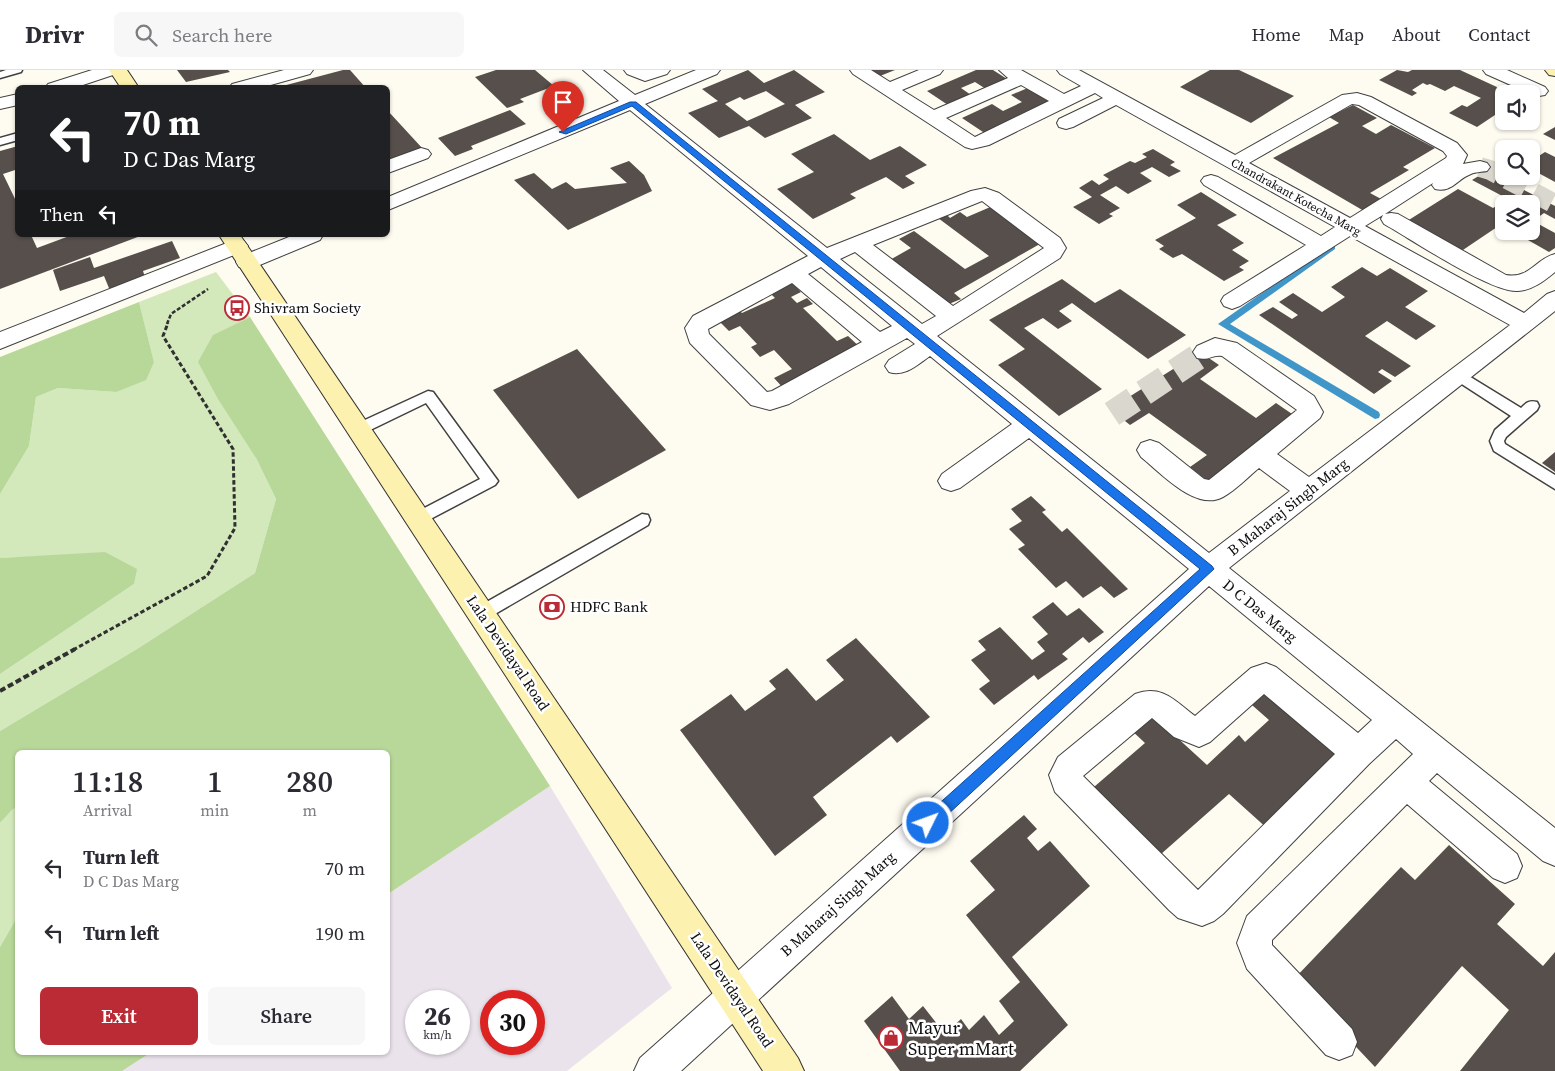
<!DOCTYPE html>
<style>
:root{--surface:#fff;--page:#f7f7f7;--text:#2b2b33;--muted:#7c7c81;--line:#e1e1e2;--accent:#ba2b36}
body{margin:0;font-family:"Source Serif 4",serif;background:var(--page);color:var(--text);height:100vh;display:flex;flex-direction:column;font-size:19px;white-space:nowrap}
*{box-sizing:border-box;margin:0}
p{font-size:16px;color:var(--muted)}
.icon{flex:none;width:28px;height:28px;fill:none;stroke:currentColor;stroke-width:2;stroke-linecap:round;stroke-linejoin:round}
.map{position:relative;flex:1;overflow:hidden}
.side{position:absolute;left:15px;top:680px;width:375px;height:305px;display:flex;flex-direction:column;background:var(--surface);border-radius:8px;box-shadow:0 1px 4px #0004}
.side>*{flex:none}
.top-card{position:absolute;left:15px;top:15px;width:375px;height:152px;border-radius:8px;box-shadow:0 1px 4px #0004;background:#202124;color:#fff;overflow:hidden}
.buttons{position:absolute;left:1495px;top:15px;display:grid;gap:10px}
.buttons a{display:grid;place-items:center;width:45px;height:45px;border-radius:8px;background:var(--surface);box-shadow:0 1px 4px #0004;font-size:25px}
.speed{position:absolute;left:405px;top:920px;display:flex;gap:10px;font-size:25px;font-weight:700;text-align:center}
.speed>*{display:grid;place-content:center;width:65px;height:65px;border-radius:50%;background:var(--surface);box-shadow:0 1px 4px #0004;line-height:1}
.speed small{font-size:12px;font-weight:400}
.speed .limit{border:8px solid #d22;background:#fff;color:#111}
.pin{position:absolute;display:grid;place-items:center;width:42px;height:42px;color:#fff;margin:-51px -21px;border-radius:50% 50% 50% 0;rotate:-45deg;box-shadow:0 0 5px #0007}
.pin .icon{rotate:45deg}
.me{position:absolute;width:55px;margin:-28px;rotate:48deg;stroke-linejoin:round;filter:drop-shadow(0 0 4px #0008)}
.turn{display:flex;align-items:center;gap:18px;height:105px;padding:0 25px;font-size:22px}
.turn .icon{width:65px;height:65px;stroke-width:2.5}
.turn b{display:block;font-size:35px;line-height:42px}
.then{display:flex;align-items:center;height:48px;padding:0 25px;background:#0003;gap:10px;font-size:19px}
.eta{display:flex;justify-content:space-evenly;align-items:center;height:85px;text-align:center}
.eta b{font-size:30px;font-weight:600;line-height:35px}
.cta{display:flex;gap:10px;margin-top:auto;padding:10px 25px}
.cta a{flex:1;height:58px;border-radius:8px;background:var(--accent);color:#fff;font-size:20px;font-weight:600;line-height:58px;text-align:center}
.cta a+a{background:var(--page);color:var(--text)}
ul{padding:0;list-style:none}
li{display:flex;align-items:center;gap:15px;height:65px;padding:0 25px}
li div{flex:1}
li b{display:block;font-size:19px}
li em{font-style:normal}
header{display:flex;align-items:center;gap:30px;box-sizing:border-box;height:70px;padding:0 25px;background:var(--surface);border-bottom:1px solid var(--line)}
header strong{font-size:24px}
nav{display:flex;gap:28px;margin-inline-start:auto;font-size:18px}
.search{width:350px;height:45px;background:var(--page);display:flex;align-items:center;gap:12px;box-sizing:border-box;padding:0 18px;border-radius:8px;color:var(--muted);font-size:19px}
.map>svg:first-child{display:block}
</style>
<header>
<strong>Drivr</strong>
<div class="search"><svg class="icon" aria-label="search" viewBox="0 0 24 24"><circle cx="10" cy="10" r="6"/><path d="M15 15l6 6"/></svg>Search here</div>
<nav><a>Home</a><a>Map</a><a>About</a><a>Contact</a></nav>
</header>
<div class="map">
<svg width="1555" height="1001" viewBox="0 0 1555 1001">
<rect width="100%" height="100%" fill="#fefbf0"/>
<path fill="#ebe3ec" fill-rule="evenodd" d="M550,716L672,918L567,1001H122L150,983L388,982V824ZM416,931H459V974H416ZM491,931H534V974H491Z"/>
<g fill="#d3e8bb">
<polygon points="216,202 250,247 214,265 256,388 276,429 255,503 137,579 0,661 0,604 134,514 52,486 0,488 0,424 29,376 36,327 58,318 116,322 154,292 139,232"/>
<polygon points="17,737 17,847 0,877 0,753 12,740"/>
</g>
<g fill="#b8d89a">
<polygon points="139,232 154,292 146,310 116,322 58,318 36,327 29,376 0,424 0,287"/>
<polygon points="250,247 550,716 388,824 388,682 18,682 17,737 12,740 0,753 0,661 137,579 255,503 276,429 256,388 218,329 198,292 213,265"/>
<polygon points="105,482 137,499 134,514 0,604 0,488"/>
<polygon points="17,847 18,982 150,983 122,1001 0,1001 0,877"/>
</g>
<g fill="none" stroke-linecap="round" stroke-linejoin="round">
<polygon fill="#4096c9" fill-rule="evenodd" points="1332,174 1335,175 1335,179 1230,254 1379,342 1380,345 1379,348 1375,349 1218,254"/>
</g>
<g fill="#574f4b" fill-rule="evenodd">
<polygon points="177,0 228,0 230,2 186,12"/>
<polygon points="343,0 350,0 366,18 275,18"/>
<polygon points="496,0 535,0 554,16 520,29 524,32 507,38 475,7"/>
<path d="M748,0L764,13L794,0L825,22L795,35L812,48L765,68L749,56L719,68L688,43L718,31L702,19ZM766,21L785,34L747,51L725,34L740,27L744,30Z"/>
<polygon points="872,0 895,0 880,6"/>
<polygon points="976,0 993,0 1007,9 986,19 975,12 961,18 971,25 948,35 927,21"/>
<polygon points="1210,0 1239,0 1294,26 1251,53 1180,17"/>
<polygon points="1397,0 1408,2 1412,0 1460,0 1512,24 1504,24 1504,39 1477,57 1449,43 1462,35 1467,37 1481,28 1454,16 1445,21 1430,14 1427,15 1423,13 1412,20 1417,23 1412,26 1379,10"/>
<polygon points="1030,17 1054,31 986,64 962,48 992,34 1003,41 1022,32 1011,25"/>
<polygon points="1353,35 1377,48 1362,56 1376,64 1391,55 1435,78 1403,97 1409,100 1370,123 1383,130 1364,141 1273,88 1339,53 1329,47"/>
<polygon points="510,40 526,54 471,76 473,79 455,86 438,68"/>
<polygon points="388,41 423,79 388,92"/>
<polygon points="1555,57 1555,70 1543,64"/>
<polygon points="834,64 870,90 900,76 927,95 905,106 915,113 903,119 886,107 850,124 856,128 813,149 777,119 814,102 791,84"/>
<polygon points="18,76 18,99 3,104 18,135 18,165 31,165 37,178 72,165 143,165 0,219 0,81"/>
<polygon points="1153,79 1175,92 1170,95 1181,101 1169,107 1152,97 1140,103 1152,111 1128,124 1116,116 1100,125 1120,138 1109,144 1113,146 1099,154 1073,137 1092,127 1079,118 1092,110 1099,115 1109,109 1103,105 1130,91 1135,93 1147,87 1142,84"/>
<polygon points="1545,82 1555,87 1555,112 1531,99 1531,91"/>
<polygon points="629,91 644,105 652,121 568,160 514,110 534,103 552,119 566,112 575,119 627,113 610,98"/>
<polygon points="1487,101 1555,136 1555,149 1544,143 1533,151 1555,163 1555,178 1549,182 1512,161 1531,161 1531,134 1504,134 1504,157 1500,155 1457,184 1404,153 1458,119 1493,138 1508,129 1472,110"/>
<polygon points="1201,122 1237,145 1217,155 1244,173 1232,180 1249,191 1239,197 1244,200 1224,211 1182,184 1173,188 1159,179 1164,176 1155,170 1196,148 1177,135"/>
<polygon points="995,135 1045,171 954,223 961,229 944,236 888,191 911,178 899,169 914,161 965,199 989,186 938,148 946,144 950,148 960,142 967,147"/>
<polygon points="172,171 180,188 143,201 146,210 111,223 104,206 60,221 53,200 90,187 94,198"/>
<polygon points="1362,197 1377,206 1390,198 1428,221 1405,237 1436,256 1416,270 1387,251 1365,266 1411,296 1395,307 1382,299 1378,302 1392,311 1374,324 1259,245 1273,237 1292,249 1298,245 1279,232 1293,223 1322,242 1345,227 1331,217"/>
<polygon points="1062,209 1095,233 1120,219 1186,265 1148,289 1072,233 1059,241 1072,251 1058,259 1043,248 1024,258 1102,319 1059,346 998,295 1025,279 989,250"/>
<polygon points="791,212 801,222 791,227 797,233 807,228 813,234 803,238 837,271 848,266 863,280 785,320 774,308 792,299 774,280 760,287 751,277 757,274 740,256 729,261 718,250 739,240 742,243 775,228 769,222"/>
<polygon points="577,279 666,380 578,429 493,320"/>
<polygon points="1200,282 1219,295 1200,309 1256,348 1276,333 1295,346 1210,413 1190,397 1207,385 1149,343 1130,355 1110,339"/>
<polygon points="1555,382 1555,402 1542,393"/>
<polygon points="1031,426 1046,440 1042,442 1062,462 1067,458 1128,519 1114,528 1101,516 1083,528 1066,511 1056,518 1018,479 1025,475 1009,459 1022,451 1011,439"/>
<polygon points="1053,532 1067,546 1079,538 1104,562 1089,573 1083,567 1062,584 1068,589 1038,610 1034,605 994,635 979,619 990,611 971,590 986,580 978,571 1000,557 1032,590 1045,581 1037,572 1048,564 1032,547"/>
<polygon points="856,568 930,647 897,673 891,666 813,727 827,745 775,786 680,660 731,624 745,641 776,619 769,611 787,598 816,631 844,610 826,590"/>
<polygon points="1263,611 1347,684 1269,760 1229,724 1152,792 1087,723 1145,673 1129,658 1148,641 1207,695 1239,665 1245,672 1269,650 1244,628"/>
<polygon points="1024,745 1037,759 1027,768 1038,781 1050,771 1090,816 1012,887 1068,955 1020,1001 900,1001 864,951 892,926 909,949 923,936 945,964 961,949 969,960 984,945 999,965 1014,951 999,931 1020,912 966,845 995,820 970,791"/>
<polygon points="1449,775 1515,834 1497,854 1543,896 1555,882 1555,1001 1460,1001 1509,940 1462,896 1375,997 1293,910 1401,797 1415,810"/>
</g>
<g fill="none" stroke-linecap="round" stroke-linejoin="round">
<polyline stroke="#dad7ce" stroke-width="20" stroke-dasharray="20 10" stroke-linecap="butt" points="1480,97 1490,100 1555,134"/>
<polyline stroke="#dad7ce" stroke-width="26" stroke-dasharray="26 12" stroke-linecap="butt" points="1112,344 1205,282"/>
<defs>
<g id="lane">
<polygon points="6,0 22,0 21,2 0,8 0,2"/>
<polygon points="18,63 18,70 0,75 0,68"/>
<path d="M1459,300L1521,338C1526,333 1529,330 1537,332L1539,336L1537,340L1506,367L1504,371L1505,374L1555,405V419L1494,381L1490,371L1495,360L1511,346L1454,309L1452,305L1454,301Z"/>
<polygon points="428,321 433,322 498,411 495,415 419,455 413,454 411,449 413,444 480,409 426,333 364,363 359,365 354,363 352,359 354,355"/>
<polygon points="642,444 648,445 650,450 648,455 488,548 482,550 476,548 474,543 476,538"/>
</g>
<g id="street">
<polygon points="92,0 119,0 116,4 74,18 45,18 48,14"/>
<polygon points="284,0 313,0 310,4 260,18 229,18 232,14"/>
<path d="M583,0H603L635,25L696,0H720L717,4L645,34L827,178L971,121L985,118L999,123L1060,168L1066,178L1060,188L937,266L1209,483L1290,421L1259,398C1248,407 1236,420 1223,427C1196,442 1161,403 1141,387L1137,380L1141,373L1150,370L1159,373L1204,409L1209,410L1297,340L1222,286C1213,284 1209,291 1197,288L1193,282L1197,276L1215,268L1237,273L1314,326L1323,342L1320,348L1277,384L1309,407L1510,255L1350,166L1240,236L1232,239L1224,236L1221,231L1224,226L1306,175L1204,115L1201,111L1204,107L1211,105L1218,107L1321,166L1335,157L1116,35L1073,57L1066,59L1059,57L1057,53L1059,49L1103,28L1095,23L989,75L972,79L965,77L853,4L850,0H871L890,12L919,0H943L940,4L902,20L934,40L1008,8L999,0H1021L1064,24L1081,16L1060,4L1057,0H1079L1235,85L1342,25L1357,23L1371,27L1457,73L1467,85L1463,94L1480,91L1487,93L1490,97L1487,101C1482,102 1475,102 1471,104C1457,109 1452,123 1435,119L1432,115L1433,113L1385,144L1391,143L1398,144L1506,205C1530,209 1535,189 1555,184V202C1544,211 1533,220 1518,221C1491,223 1411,169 1384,154L1381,149L1383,145L1365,156L1524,243L1547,224L1555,221V241L1229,498L1555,758V796L1543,791L1437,703L1429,711L1517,784L1522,796L1517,808L1505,813L1493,808L1407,734L1272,870V875L1352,959L1357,972L1352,985L1339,990L1326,985L1247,899L1237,873L1247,846L1413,684L1396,669L1369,694L1223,844L1214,851L1202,856L1178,848L1169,840L1055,722L1049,705L1058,687L1135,624C1162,614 1175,631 1195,646L1251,598L1266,593L1276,597L1358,663L1372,650L1209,516L681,1001H634L640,988L1189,499L1029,368L960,418L951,421L942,418L938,411L942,404L1012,354L930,286C917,295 905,307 889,302L885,296L889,290L915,274L907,268L789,334L770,340L751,335L690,273L685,258L693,246L808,186L630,40L388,140V127L619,31ZM1021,15L1049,31L975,67L946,48ZM1352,34L1359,35L1443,81L1447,86L1446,88L1350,148L1249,93ZM982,131L1044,178L953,236L873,175ZM855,182L936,246L922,254L840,189ZM821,197L892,256L880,262L808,204ZM792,213L862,272L772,321L767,322L709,264L708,259ZM1264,624L1335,684L1198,820L1083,706L1152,648L1174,667L1199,677L1210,672Z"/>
<polygon points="624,0 670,0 667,4 645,11 627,4"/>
<polygon points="1483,0 1507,0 1545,17 1548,21 1545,25 1539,26 1533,25 1486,4"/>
<polygon points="18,24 18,35 0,39 0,28"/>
<polygon points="421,78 428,80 431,84 428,88 388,103 388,90"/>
<polygon points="294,165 323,165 320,170 255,197 247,199 239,197 236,192 239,187"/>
<polygon points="237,169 244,171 248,176 244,181 0,279 0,262"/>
</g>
<g id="secondary">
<polygon points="109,0 127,0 139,18 121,18"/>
<polygon points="1545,0 1555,0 1555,6 1549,5"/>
<polygon points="219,165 240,165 798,988 804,1001 763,1001"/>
</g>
</defs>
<use href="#lane" stroke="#414141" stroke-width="3"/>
<use href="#street" stroke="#414141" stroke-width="2"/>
<use href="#secondary" stroke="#303030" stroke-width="2"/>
<polyline stroke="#303030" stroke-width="2.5" stroke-dasharray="4 2" stroke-linecap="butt" points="167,254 171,244 208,219"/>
<polyline stroke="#303030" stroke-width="3" stroke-dasharray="4.5 2.5" stroke-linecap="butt" points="73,580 207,506 235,458 233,379 163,266 168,253"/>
<polyline stroke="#303030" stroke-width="4" stroke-dasharray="6 3" stroke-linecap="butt" points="0,621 75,579"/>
<use href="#lane" fill="#fff" fill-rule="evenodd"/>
<use href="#street" fill="#fff" fill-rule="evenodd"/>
<use href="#secondary" fill="#fcf1ae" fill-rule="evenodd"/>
</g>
<polygon fill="#1a73e8" stroke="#114b97" points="630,32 636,32 1212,496 1214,499 933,758 928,759 923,758 921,753 923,748 1200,499 632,36 566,64 559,62"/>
<defs>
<symbol id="bus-ring" viewBox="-11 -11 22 22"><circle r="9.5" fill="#fff" stroke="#ba2b36" stroke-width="1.5"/><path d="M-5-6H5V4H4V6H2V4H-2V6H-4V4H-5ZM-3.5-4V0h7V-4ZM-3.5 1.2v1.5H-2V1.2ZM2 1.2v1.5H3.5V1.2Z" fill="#ba2b36"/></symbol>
<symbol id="bank-ring" viewBox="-11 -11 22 22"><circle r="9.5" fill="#fff" stroke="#ba2b36" stroke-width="1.5"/><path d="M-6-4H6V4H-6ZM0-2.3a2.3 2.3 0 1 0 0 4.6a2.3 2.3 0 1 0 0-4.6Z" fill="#ba2b36"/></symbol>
<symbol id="shop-ring" viewBox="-11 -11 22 22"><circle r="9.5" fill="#fff" stroke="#ba2b36" stroke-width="1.5"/><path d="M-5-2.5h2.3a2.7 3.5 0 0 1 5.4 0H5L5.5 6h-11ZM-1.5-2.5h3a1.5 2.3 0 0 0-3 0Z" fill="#ba2b36"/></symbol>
</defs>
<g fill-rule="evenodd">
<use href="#bus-ring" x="223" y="224" width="28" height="28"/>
<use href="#bank-ring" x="538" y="523" width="28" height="28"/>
<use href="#shop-ring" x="877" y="954" width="28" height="28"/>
</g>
<g text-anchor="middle" stroke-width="5" stroke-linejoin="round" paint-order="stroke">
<g font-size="12" fill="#0e0e0e" stroke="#fff">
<text transform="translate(1296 127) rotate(29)" y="4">Chandrakant Kotecha Marg</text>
</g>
<g font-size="15" fill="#0e0e0e" stroke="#fff" text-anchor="start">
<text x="254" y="243">Shivram Society</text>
<text x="570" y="542">HDFC Bank</text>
</g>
<g font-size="15" fill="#0e0e0e" stroke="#fff">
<text transform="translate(1288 437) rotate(-38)" y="5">B Maharaj Singh Marg</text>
<text transform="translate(1260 541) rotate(39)" y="5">D C Das Marg</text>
<text transform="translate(508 583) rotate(56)" y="5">Lala Devidayal Road</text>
<text transform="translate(838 834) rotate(-42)" y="5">B Maharaj Singh Marg</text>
<text transform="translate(732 920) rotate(56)" y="5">Lala Devidayal Road</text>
</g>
<g font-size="18" fill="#0e0e0e" stroke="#fff" text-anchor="start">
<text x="908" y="964">Mayur<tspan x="908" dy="21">Super mMart</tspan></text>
</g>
</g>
</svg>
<div class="buttons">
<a><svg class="icon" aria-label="sound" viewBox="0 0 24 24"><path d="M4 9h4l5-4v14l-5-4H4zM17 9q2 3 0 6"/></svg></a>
<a><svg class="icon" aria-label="search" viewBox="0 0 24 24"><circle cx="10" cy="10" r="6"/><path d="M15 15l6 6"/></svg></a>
<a><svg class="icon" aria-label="layers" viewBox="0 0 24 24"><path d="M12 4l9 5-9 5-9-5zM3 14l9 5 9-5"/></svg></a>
</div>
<div class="speed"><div>26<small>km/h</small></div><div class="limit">30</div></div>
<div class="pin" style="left:563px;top:62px;background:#d93025"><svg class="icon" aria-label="arrive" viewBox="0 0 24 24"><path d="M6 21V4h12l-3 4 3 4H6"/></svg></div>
<svg class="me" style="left:928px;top:753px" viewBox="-20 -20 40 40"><circle r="17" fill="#1a73e8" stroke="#fff" stroke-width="3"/><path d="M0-11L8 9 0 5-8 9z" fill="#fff"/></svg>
<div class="top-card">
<div class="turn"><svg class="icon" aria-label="left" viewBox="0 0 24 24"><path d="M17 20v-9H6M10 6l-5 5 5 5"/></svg><div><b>70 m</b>D C Das Marg</div></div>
<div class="then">Then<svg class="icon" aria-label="left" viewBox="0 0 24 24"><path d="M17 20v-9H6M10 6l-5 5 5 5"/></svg></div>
</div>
<section class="side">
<div class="eta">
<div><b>11:18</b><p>Arrival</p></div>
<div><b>1</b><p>min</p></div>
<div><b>280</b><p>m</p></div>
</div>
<ul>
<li><svg class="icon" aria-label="left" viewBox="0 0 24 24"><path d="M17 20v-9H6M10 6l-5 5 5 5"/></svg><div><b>Turn left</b><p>D C Das Marg</p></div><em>70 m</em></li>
<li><svg class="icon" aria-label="left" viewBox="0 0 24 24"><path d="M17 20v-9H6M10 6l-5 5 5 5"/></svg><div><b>Turn left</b></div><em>190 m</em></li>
</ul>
<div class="cta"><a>Exit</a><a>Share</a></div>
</section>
</div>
